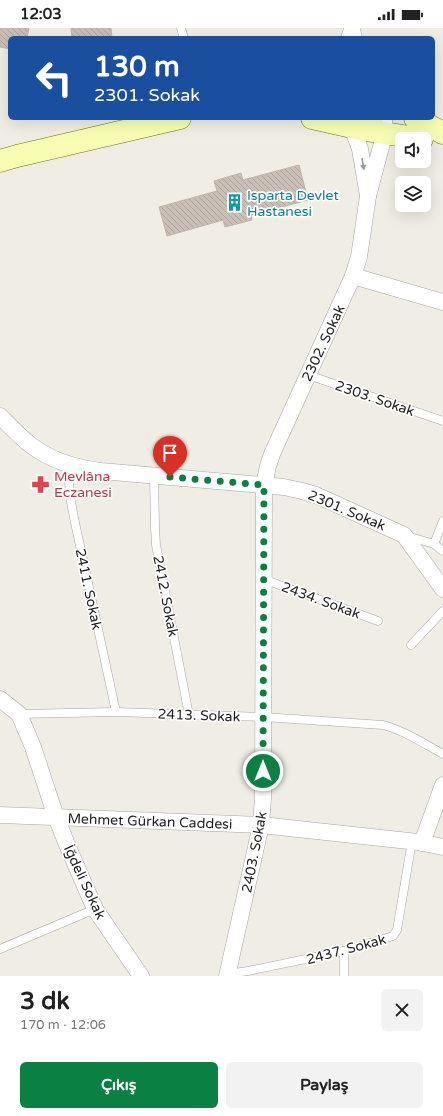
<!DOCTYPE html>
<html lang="tr">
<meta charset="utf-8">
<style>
:root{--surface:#fff;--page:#f2f2f2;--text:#222;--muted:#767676;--accent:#0b8043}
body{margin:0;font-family:"Varela Round",sans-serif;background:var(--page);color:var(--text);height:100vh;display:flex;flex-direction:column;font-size:15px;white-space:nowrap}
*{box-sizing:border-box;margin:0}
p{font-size:13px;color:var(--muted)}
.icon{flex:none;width:22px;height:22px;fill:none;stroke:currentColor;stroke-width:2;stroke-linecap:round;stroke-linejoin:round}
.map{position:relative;height:948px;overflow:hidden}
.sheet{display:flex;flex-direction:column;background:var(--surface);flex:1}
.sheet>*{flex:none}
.hud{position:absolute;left:8px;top:8px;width:427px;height:84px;border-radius:6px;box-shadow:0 4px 16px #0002;background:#1a4fa0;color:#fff;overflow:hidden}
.buttons{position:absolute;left:395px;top:104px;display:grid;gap:8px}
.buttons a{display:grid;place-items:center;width:36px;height:36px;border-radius:6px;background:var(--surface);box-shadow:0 4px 16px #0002;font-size:20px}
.pin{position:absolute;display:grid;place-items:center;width:34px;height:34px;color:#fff;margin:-41px -17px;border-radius:50% 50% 50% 0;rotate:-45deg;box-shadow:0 0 4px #0007}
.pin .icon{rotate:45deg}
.me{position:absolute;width:44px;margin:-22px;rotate:0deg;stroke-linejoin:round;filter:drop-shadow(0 0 3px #0008)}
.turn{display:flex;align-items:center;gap:14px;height:84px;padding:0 20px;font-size:18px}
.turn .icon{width:52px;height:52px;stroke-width:2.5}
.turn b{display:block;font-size:28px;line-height:34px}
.round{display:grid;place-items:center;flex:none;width:42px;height:42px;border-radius:6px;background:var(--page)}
.summary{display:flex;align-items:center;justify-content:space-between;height:68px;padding:0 20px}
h1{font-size:24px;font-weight:700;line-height:30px}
.cta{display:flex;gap:8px;margin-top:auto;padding:8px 20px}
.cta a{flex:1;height:46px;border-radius:6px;background:var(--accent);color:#fff;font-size:16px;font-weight:700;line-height:46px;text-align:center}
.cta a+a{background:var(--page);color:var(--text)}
.status{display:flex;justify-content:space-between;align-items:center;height:28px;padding:0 20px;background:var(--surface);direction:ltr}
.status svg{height:11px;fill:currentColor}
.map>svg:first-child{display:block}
</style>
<div class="status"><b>12:03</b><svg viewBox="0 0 49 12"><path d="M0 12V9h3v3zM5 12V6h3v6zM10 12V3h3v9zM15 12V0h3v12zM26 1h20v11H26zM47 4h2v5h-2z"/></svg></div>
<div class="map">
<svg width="443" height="948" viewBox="0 0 443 948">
<defs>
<pattern id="building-back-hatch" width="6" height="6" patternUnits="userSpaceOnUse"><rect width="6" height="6" fill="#c9bfb7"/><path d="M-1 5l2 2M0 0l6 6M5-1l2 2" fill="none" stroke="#aca49d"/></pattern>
</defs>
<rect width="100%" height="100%" fill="#f0ede4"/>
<g fill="url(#building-back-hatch)" stroke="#c3b4a5">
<polygon points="0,0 29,0 27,10 10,10 10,21 0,19"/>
<polygon points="71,0 111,0 112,10 72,10"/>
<polygon points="299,137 308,172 251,187 252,192 225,199 223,192 167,208 159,179 217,163 214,153 241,145 243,152"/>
</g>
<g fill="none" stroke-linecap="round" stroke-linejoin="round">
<defs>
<g id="lane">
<polyline points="181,0 184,10"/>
<polyline points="308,347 443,393"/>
<polyline points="68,436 70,468 74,490 116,684"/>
<polyline points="154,448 155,499 156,517 189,687"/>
<polyline points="407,508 434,516 443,523"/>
<polyline points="434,516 443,493"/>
<polyline points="263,551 378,593"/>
<polyline points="411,617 443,583"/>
<path d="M19,686L116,684L263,689L383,697C405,703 423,715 443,726"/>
<polyline points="0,921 95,881"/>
<polyline points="227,946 248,943 344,923 393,908 397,902 412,813"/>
<polyline points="344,948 344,923"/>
</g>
<g id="street">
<polyline points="349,10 352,2 354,10"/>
<polyline points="352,99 360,121 368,168 385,104 384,90"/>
<polyline points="353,248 443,274"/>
<path d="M0,388C10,398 20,409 32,418C52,433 76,440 101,443L284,459L302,463L316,467L404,507L443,561"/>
<polyline points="0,671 19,686 33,719 56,789 68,819 95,881 141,948"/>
<polyline points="0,787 261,797 418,814 443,819"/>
<polyline points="422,815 443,757"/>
<polyline points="227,948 261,797 263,770 264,457 268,438 272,426 353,248 359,229 368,168"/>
</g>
<g id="secondary">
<polyline points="312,90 352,99"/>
<path d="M342,90C349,100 361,104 372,95"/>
<polyline points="415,90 443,105"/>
<polyline points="359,101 422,111"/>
<polyline points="0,133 17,128 180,90"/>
</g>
</defs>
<use href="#lane" stroke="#a6a6a6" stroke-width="9"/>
<use href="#street" stroke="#a6a6a6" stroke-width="17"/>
<use href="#secondary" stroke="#687c00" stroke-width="23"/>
<use href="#lane" stroke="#fff" stroke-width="8"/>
<use href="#street" stroke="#fff" stroke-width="16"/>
<use href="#secondary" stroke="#f7feb4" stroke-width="22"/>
</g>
<defs><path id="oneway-solid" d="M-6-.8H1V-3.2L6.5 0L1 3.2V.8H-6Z"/></defs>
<use fill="#9a9a9a" href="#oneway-solid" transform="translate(363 136) rotate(80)"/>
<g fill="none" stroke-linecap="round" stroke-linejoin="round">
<polyline stroke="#0b8043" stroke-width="7" stroke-dasharray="0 12.6" points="170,449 264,457 263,743"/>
</g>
<defs>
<symbol id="building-bare" viewBox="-9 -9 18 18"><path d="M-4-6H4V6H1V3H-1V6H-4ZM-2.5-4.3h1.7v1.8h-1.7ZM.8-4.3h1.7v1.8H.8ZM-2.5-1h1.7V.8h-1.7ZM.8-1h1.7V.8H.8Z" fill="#0f9aa8" stroke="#fff" stroke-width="2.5" paint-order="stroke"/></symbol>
<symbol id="pharmacy-bare" viewBox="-9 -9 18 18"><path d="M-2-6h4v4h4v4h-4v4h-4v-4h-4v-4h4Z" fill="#e0444e" stroke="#fff" stroke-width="2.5" paint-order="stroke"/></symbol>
</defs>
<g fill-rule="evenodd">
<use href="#building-bare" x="222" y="162" width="25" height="25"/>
<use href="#pharmacy-bare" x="28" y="444" width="25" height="25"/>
</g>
<g text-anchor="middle" stroke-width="3.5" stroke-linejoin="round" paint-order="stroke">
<g font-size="14" fill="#0d838f" stroke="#fff" text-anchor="start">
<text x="247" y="172">Isparta Devlet<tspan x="247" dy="16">Hastanesi</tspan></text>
</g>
<g font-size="14" fill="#1f1f1f" stroke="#fff">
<text transform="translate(323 315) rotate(-65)" y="5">2302. Sokak</text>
<text transform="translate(375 370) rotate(19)" y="5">2303. Sokak</text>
<text transform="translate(347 482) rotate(23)" y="5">2301. Sokak</text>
<text transform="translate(89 561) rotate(78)" y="5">2411. Sokak</text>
<text transform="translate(166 568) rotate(79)" y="5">2412. Sokak</text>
<text transform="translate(321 572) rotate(20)" y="5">2434. Sokak</text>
<text transform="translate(199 687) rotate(2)" y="5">2413. Sokak</text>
<text transform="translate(150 793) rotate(2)" y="5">Mehmet Gürkan Caddesi</text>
<text transform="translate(254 824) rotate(-79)" y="5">2403. Sokak</text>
<text transform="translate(85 854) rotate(65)" y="5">İğdeli Sokak</text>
<text transform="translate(346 921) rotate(-15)" y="5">2437. Sokak</text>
</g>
<g font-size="14" fill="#be3a42" stroke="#fff" text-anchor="start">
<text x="54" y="453">Mevlâna<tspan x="54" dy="16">Eczanesi</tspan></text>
</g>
</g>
</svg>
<div class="buttons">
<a><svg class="icon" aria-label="sound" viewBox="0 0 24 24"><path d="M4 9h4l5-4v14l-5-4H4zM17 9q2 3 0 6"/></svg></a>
<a><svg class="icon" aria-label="layers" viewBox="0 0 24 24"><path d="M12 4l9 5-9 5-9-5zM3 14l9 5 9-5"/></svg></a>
</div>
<div class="pin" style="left:170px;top:449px;background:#d93025"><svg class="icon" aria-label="arrive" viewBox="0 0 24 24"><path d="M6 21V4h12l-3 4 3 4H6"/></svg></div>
<svg class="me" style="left:263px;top:743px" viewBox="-20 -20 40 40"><circle r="17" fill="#0b8043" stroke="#fff" stroke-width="3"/><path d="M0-11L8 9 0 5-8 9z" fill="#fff"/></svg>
<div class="hud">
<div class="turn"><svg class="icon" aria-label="left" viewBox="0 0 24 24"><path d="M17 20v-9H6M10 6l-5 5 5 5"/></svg><div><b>130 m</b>2301. Sokak</div></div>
</div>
</div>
<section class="sheet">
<div class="summary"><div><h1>3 dk</h1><p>170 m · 12:06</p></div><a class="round"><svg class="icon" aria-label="close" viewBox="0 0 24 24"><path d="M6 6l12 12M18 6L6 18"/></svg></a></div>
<div class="cta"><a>Çıkış</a><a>Paylaş</a></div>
</section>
